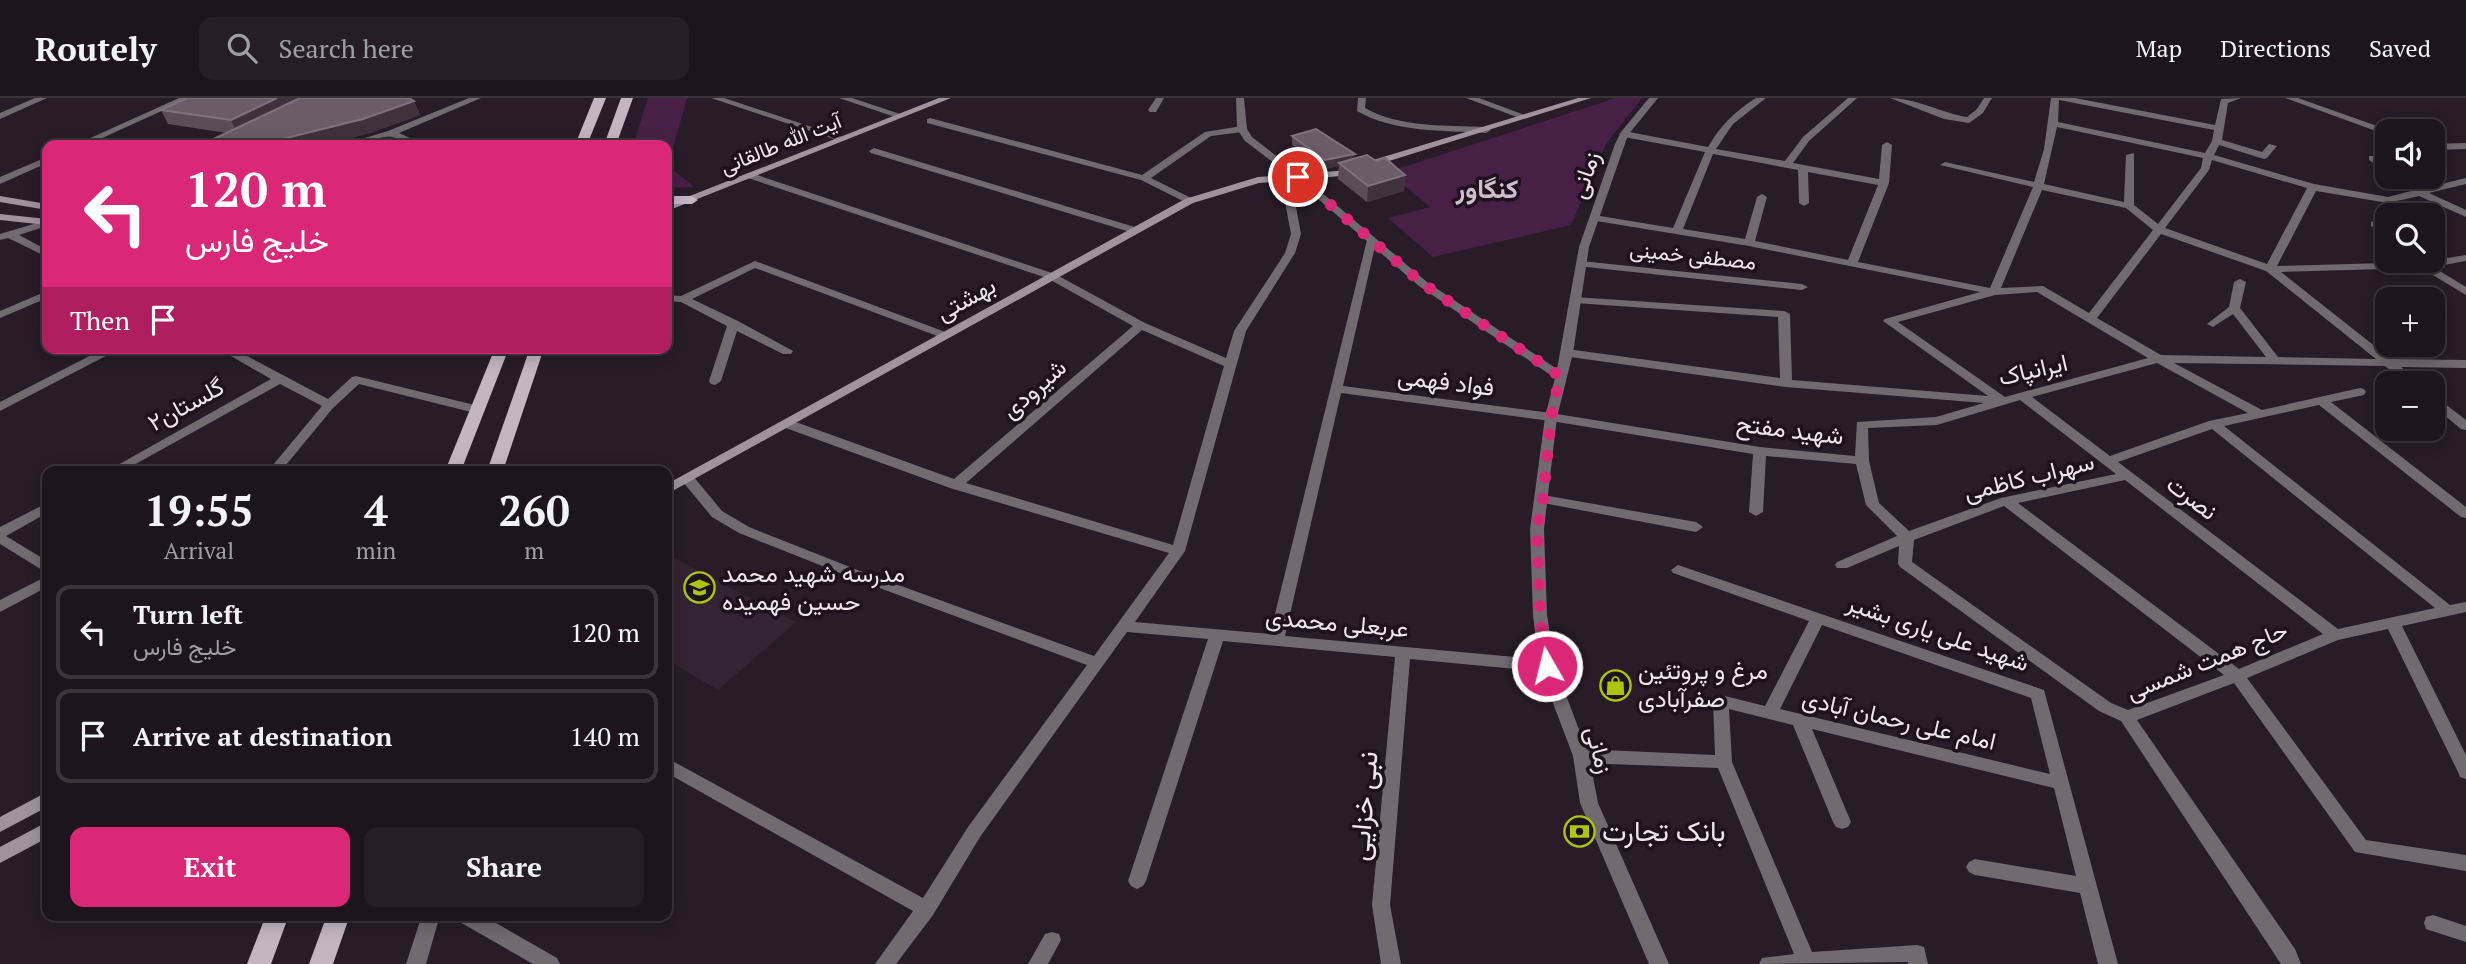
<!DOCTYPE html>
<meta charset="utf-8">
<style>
:root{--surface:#1d151d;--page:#251e26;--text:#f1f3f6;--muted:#a09fa4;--line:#3b343b;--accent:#db2777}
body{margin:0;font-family:"PT Serif",Vazirmatn,serif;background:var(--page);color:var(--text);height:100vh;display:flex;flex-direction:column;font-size:26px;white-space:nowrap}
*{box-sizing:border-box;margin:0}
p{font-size:23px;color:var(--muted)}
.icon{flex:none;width:38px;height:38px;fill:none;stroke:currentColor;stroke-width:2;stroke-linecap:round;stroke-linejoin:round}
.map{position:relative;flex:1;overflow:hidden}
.drawer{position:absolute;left:42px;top:368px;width:630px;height:455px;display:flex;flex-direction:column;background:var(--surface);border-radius:14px;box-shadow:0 4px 18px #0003,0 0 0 2px var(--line)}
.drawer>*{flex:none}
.guide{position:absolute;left:42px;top:42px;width:630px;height:214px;border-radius:14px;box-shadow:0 4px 18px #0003,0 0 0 2px var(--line);background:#db2777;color:#fff;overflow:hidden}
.buttons{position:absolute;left:2375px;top:21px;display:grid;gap:14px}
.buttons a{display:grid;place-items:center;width:70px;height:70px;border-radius:14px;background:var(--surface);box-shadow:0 4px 18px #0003,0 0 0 2px var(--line);font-size:35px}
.pin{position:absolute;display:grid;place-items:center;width:60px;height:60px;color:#fff;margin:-30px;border:4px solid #fff;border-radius:50%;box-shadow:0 2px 7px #0007}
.me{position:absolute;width:77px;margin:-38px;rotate:352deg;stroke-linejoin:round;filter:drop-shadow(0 0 5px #0008)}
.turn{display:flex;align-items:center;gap:24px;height:147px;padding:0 28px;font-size:32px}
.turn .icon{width:91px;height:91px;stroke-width:2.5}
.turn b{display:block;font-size:49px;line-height:60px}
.then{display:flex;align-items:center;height:66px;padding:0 28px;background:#0003;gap:14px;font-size:26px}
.eta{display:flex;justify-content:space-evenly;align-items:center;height:119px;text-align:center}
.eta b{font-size:42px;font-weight:700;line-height:49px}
.primary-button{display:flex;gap:14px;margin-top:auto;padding:14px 28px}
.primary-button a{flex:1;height:80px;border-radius:14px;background:var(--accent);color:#fff;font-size:28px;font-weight:700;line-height:80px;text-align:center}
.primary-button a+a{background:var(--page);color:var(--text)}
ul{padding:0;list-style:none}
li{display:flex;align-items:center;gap:21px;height:94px;margin:0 14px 10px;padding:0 14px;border:4px solid var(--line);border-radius:14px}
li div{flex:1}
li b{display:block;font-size:26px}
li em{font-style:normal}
header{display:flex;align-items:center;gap:42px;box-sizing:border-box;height:98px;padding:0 35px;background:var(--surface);border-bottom:2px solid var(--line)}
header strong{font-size:33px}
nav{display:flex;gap:38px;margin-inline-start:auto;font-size:24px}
.search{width:490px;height:63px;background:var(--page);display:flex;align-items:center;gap:18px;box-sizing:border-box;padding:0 24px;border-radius:14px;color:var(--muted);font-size:26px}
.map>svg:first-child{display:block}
</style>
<header>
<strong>Routely</strong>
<div class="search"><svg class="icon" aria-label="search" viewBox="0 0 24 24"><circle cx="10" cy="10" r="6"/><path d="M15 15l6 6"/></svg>Search here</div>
<nav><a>Map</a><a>Directions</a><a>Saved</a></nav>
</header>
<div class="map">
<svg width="2466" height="866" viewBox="0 0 2466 866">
<rect width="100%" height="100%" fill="#271c27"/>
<polygon fill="#342333" points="667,456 796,524 718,592 667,562"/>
<g fill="#482047">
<polygon points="648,0 687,0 668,68 694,89 667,90 667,47 633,47"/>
<polygon points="1616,0 1642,0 1606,46 1571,127 1433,159 1388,120 1430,109 1388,74"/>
</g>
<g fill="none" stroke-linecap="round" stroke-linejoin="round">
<g fill="#716a70" fill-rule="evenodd">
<polygon points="179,0 190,0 87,47 75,47"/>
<path d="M469,0H481L399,35L425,47C412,47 404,41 392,39C381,37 358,48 342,47L388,33Z"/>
<polygon points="711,0 724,0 848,41 840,43"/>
<polygon points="839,0 852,0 906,18 898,20"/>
<polygon points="1156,0 1164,0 1156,14 1150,14 1148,12"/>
<path d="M1358,0H1366L1365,10C1400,30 1446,27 1486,29L1491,32L1486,35C1443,32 1395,35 1357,13Z"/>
<polygon points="1466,0 1479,0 1530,19 1522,21"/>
<path d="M1756,0H1766L1733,26L1716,51L1785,63L1803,39L1848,0H1857L1809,43L1793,65L1879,81L1882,47L1887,44L1892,47L1889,85L1858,164L1990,190L2033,89L1940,67L1945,64L2034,84L2044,51L2051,0H2075L2215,27L2221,1L2241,0L2228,5L2222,42L2262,54L2269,46L2277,48L2267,60L2264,61L2219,47L2214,57L2314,86L2388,99L2411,93L2393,79H2404L2421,91L2466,80V86L2429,95L2466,112V119L2419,98L2388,105L2316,93L2277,168L2423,164L2466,157V163L2433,169L2466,189V197L2421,170L2281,174L2391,261L2466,262V270L2401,269L2420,285H2407L2385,268L2174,265L2262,312L2360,290L2364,291L2366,294L2364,297L2331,304L2466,409V420L2461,419L2319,307L2224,328L2450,507L2466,504V514L2402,528L2466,657V681L2460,679L2458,674L2388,531L2338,542L2247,580L2366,742L2466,757V773L2355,754L2234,585L2137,622L2295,851L2301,866H2281L2121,623L2099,613L1900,469L1898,466L1899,448L1847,470H1837L1835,467L1837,464L1897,438L1866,407L1856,366L1766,358L1763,414L1756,418L1749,414L1753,356L1551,323L1341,295L1285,538L1547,562L1553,564L1555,568L1553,572L1547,574L1410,561L1390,807L1401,866H1381L1372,807L1395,559L1223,543L1146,783L1143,788L1137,791L1131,788L1128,783L1208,541L1127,534L980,739L933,817L896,866H875L913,813L667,675V660L923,800L968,729L1087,567L850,479L739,435L712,419L683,384L681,381L683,378H693L722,413L749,429L860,473L1094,558L1169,455L950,390L783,329L782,326L783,323H793L954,381L1133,228L1047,180L748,80V76H754L1055,176L1145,225L1226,260L1234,233L1285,155L1291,136L1283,93L1295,77H1301L1303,79L1293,93L1301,136L1295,155L1246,233L1185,453L1135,524L1270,536L1367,142L1371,141L1376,144L1343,288L1551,315L1760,349L1855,358L1857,324L1936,319L1984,305L1786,289L1563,258L1561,255L1567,251L1780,280L1778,219L1575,205L1569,202L1575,199L1784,213L1790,216L1792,282L1988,298L1883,223L1885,221L1980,194L1749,148L1590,122V118L1594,117L1673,130L1705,54L1624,39L1619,36L1624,33L1708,49C1720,28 1735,13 1756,0ZM2059,2L2214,32L2212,43L2205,55L2058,24ZM2057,29L2203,60L2201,70L2158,126L2134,107V55L2126,57L2124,104L2044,86ZM1713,56L1798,72L1799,105L1804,108L1809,105L1808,74L1878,87L1848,162L1755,143L1767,99L1762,96L1757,99L1745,141L1683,131ZM2212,62L2307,90L2267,166L2165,130L2209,72ZM2042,92L2126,110L2153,132L2089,215L2043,188L2001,190ZM2161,136L2266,173L2376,261L2278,259L2240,210L2246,184L2240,181L2234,184L2229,209L2207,226L2213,229L2233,216L2266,259L2161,257L2097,220ZM2037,194L2148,260L2005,299L1898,224L1995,197ZM1142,232L1224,268L1173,447L966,385ZM2157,265L2248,315L2209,323L2110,358L2032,299ZM2020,302L2116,376L2001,400L1909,433L1879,405L1869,363L1868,330L1937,327ZM2212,331L2435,510L2338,531L2118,364ZM2125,382L2323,536L2239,571L2018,405ZM2004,408L2224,577L2128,612L2111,605L1912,464L1914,442Z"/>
<path d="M1890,0C1916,0 1941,15 1967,19L1977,11L1984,0H1992L1983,15L1969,25L1944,21Z"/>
<polygon points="2285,0 2298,0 2391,33 2387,33 2387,37 2384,36"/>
<polygon points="930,20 1142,77 1205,34 1242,28 1247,31 1242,34 1211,38 1151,80 1193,101 1193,105 1189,106 1141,82 927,25 927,21"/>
<polygon points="2466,45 2466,51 2432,52 2432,46"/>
<polygon points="874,50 1138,130 1139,132 1138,134 1130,134 871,55 869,53"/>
<polygon points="2369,58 2375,58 2387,66 2387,74 2369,62"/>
<polygon points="47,59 47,65 0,86 0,79"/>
<polygon points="47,122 47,128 19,137 47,152 47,159 8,140 0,142 0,136"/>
<polygon points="2375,123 2387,129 2387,136 2371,128 2371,124"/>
<polygon points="755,163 948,235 950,237 944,241 940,239 755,170 692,201 738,223 793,253 791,256 783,256 737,233 721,283 715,287 711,286 709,283 727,228 681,204 667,203 667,197 681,198"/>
<polygon points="1581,163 1802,186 1808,189 1802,192 1577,168 1576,166"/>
<polygon points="47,193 47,200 0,220 0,213"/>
<polygon points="105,250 121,250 0,313 0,304"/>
<polygon points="217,250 232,250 328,301 352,279 356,278 483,309 485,312 479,316 359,286 333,310 281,373 268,373 322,308 280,286 123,373 107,373 271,281"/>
<polygon points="2432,296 2466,322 2466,332 2461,331 2432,307"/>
<polygon points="1543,397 1696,424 1703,429 1696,434 1538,404 1536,401"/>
<polygon points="47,405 47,415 6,438 47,463 47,475 0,446 0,429"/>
<path d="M1678,467L2044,592L2118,866H2098L2080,795L1975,777L1969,774L1966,769L1969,764L1975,761L2076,778L2054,690L1812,631L1851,724L1848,729L1842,731L1836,729L1833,724L1793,627L1729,611L1732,664L1812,854L1917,847L1924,849L1928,866H1908V864L1759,866L1762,860L1794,856L1718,670L1581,665L1575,663L1573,658L1575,653L1581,651L1715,657L1713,603L1715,599L1721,597L1765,608L1809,523L1673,475L1671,472ZM1822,527L2031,600L2050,676L1780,611Z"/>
<polygon points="47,478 47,489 0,514 0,502"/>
<polygon points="456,817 482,817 557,860 560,866 533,866 458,823"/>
<polygon points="2433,817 2466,828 2466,844 2426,831 2424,825 2426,819"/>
<polygon points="1052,834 1059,836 1061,842 1048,866 1028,866 1045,836"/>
</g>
<g fill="#716a70" fill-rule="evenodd">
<polygon points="35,0 47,0 0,21 0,15"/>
<polygon points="1236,0 1244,0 1247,31 1252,39 1301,77 1427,184 1557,271 1579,149 1615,46 1621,34 1649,0 1658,0 1628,37 1589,149 1573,255 1557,319 1544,431 1547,517 1555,568 1589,658 1598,705 1669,866 1649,866 1580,705 1573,658 1539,568 1533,517 1530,431 1545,319 1555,280 1419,188 1295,81 1245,43 1237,31"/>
<polygon points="422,817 440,817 426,866 406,866"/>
</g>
<g fill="#9f949e" fill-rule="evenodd">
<polygon points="939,0 951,0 667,113 667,107"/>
<polygon points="1578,0 1591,0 1341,78 1259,85 1193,105 667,396 667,386 1185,101 1258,79 1337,73"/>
<polygon points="0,98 47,106 47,112 0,104"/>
<polygon points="0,116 47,121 47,127 0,122"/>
<polygon points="47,694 47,709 0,734 0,719"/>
<polygon points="47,724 47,740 0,765 0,749"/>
</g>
<g fill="#c3b5c2" fill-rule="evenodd">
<polygon points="594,0 606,0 587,47 575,47"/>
<polygon points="621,0 633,0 616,47 604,47"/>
<polygon points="667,98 692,98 698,102 692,106 667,106"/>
<polygon points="495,250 509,250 461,373 445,373"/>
<polygon points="530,250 544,250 503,373 487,373"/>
<polygon points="266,817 289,817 271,866 247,866"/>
<polygon points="327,817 350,817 333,866 309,866"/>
</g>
</g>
<g fill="#5a4d59">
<polygon points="414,3 420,17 370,35 323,47 201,47 227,35 168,26 161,12"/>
<polygon points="1292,38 1355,56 1354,60 1376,63 1405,77 1404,93 1367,104 1338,81 1339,68 1325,71 1292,47"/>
</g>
<g fill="#3f323e">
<polygon points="277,0 313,0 238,37 231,22"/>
<polygon points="414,3 420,17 370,35 323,47 258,47"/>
<polygon points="1355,56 1354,65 1339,65 1339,68 1325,71 1325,62"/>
<polygon points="1405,77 1404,93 1367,104 1368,88"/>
</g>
<g fill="#6a5d69" stroke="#7f727e" stroke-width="2">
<polygon points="187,0 277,0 231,22 161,12"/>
<polygon points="300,0 409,0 414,3 363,21 258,47 201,47"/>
<polygon points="1316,31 1355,56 1325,62 1292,38"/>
<polygon points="1367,57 1376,63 1385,60 1405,77 1368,88 1339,65"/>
</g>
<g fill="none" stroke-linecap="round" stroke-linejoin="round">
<polyline stroke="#db2777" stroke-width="12" stroke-dasharray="0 21.6" points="1298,79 1423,186 1560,278 1551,319 1543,401 1537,431 1540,517 1547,568"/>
</g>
<defs>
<symbol id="school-ring" viewBox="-11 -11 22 22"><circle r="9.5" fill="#1e121d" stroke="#adc60d" stroke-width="1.5"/><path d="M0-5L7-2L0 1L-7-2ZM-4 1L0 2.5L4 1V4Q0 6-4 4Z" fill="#adc60d"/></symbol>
<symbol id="shop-ring" viewBox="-11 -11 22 22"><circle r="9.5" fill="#1e121d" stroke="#adc60d" stroke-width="1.5"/><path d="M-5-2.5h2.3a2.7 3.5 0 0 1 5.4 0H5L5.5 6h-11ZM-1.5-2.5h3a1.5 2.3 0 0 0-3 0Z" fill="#adc60d"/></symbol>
<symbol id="bank-ring" viewBox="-11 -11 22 22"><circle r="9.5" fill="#1e121d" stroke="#adc60d" stroke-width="1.5"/><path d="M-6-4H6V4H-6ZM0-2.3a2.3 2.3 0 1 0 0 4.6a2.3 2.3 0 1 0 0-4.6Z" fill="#adc60d"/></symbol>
</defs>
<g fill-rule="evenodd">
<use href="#school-ring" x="682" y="472" width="35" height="35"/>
<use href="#shop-ring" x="1598" y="570" width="35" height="35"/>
<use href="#bank-ring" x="1562" y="716" width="35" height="35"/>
</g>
<g text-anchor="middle" stroke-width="7" stroke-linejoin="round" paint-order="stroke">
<g font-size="21" fill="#eee6ed" stroke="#1e121d">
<text transform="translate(781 46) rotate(-22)" y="7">آیت الله طالقانی</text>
<text transform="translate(1693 158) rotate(6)" y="7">مصطفی خمینی</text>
</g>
<g font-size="24" fill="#eee6ed" stroke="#1e121d">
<text transform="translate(1585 77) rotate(-71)" y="8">زمانی</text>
<text transform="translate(966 201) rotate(-29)" y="8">بهشتی</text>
<text transform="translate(2033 272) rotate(-13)" y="8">ایرانپاک</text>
<text transform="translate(1446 284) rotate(7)" y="8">فواد فهمی</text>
<text transform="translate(1034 291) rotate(-41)" y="8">شیرودی</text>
<text transform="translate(186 307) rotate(-29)" y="8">گلستان۲</text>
<text transform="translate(1790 332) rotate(7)" y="8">شهید مفتح</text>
<text transform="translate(2029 379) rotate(-14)" y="8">سهراب کاظمی</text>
<text transform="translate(2192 400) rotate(37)" y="8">نصرت</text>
<text transform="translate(1337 525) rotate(5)" y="8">عربعلی محمدی</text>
<text transform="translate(1938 535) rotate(19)" y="8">شهید علی یاری بشیر</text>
<text transform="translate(2207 563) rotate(-22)" y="8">حاج همت شمسی</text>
<text transform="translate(1899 622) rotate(13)" y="8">امام علی رحمان آبادی</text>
<text transform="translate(1599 652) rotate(75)" y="8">زمانی</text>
</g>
<g font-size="24" fill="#eee6ed" stroke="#1e121d" text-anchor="start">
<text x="722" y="484">مدرسه شهید محمد<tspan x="722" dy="28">حسین فهمیده</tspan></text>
<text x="1638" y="581">مرغ و پروتئین<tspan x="1638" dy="28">صفرآبادی</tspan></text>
</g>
<g font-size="26" font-weight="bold" fill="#cfbfce" stroke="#1e121d">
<text x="1487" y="100">کنگاور</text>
</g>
<g font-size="28" fill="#eee6ed" stroke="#1e121d">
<text transform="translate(1363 708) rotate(-85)" y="10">نبی خزایی</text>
</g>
<g font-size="28" fill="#eee6ed" stroke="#1e121d" text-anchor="start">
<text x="1602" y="743">بانک تجارت</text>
</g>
</g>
</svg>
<div class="buttons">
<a><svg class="icon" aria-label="sound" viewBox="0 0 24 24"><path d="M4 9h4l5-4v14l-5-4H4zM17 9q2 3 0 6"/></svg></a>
<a><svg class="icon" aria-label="search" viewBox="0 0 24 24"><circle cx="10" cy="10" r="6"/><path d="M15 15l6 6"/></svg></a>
<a>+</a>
<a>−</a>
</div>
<div class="pin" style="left:1298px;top:79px;background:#d93025"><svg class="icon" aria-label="arrive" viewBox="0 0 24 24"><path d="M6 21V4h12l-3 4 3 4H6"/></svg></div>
<svg class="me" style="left:1547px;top:568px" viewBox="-20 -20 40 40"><circle r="17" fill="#db2777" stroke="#fff" stroke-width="3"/><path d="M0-11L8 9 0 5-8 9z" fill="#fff"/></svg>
<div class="guide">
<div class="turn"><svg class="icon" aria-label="left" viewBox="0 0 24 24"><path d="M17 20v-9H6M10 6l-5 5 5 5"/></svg><div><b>120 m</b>خلیج فارس</div></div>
<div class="then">Then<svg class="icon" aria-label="arrive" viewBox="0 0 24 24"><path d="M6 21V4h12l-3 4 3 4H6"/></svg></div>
</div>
<section class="drawer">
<div class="eta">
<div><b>19:55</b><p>Arrival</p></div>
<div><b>4</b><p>min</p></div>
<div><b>260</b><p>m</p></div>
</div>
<ul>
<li><svg class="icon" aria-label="left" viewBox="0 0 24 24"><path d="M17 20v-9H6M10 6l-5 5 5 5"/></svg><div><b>Turn left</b><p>خلیج فارس</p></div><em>120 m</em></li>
<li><svg class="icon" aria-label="arrive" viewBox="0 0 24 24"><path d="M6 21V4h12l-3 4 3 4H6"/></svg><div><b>Arrive at destination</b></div><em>140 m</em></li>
</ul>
<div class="primary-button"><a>Exit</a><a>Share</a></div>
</section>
</div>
